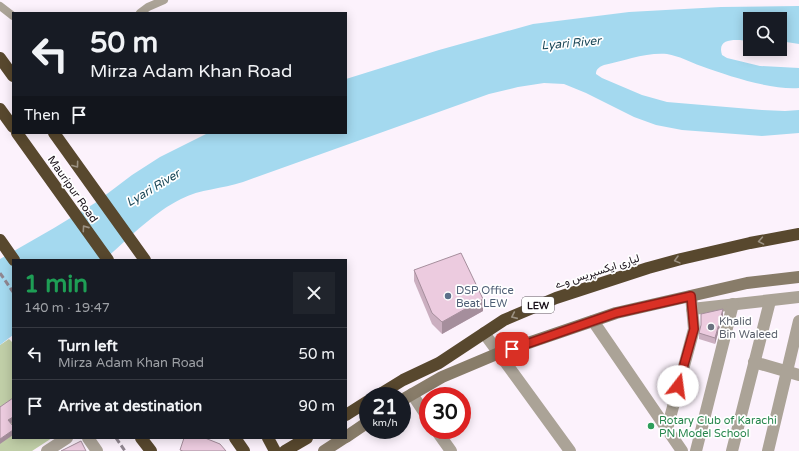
<!DOCTYPE html>
<meta charset="utf-8">
<style>
:root{--surface:#171b24;--page:#20242c;--text:#f1f3f6;--muted:#9ea1a6;--line:#363941}
body{margin:0;font-family:"Varela Round",Vazirmatn,sans-serif;background:var(--page);color:var(--text);height:100vh;display:flex;flex-direction:column;font-size:15px;white-space:nowrap}
*{box-sizing:border-box;margin:0}
p{font-size:13px;color:var(--muted)}
.icon{flex:none;width:22px;height:22px;fill:none;stroke:currentColor;stroke-width:2;stroke-linecap:round;stroke-linejoin:round}
.map{position:relative;flex:1;overflow:hidden}
.details{position:absolute;left:12px;top:259px;width:335px;height:180px;display:flex;flex-direction:column;background:var(--surface);border-radius:0px;box-shadow:0 2px 10px #0003}
.details>*{flex:none}
.hud{position:absolute;left:12px;top:12px;width:335px;height:122px;border-radius:0px;box-shadow:0 2px 10px #0003;background:#171b24;color:var(--text);overflow:hidden}
.tools{position:absolute;left:743px;top:12px;display:grid;gap:8px}
.tools a{display:grid;place-items:center;width:44px;height:44px;border-radius:0px;background:var(--surface);box-shadow:0 2px 10px #0003;font-size:20px}
.speed{position:absolute;left:359px;top:387px;display:flex;gap:8px;font-size:20px;font-weight:700;text-align:center}
.speed>*{display:grid;place-content:center;width:52px;height:52px;border-radius:50%;background:var(--surface);box-shadow:0 2px 10px #0003;line-height:1}
.speed small{font-size:10px;font-weight:400}
.speed .limit{border:6px solid #d22;background:#fff;color:#111}
.pin{position:absolute;display:grid;place-items:center;width:34px;height:34px;color:#fff;margin:-17px;border-radius:8px;box-shadow:0 2px 6px #0006}
.me{position:absolute;width:44px;margin:-22px;rotate:15deg;stroke-linejoin:round;filter:drop-shadow(0 0 3px #0008)}
.turn{display:flex;align-items:center;gap:14px;height:84px;padding:0 12px;font-size:18px}
.turn .icon{width:52px;height:52px;stroke-width:2.5}
.turn b{display:block;font-size:28px;line-height:34px}
.then{display:flex;align-items:center;height:38px;padding:0 12px;background:#0003;gap:8px;font-size:15px}
.round{display:grid;place-items:center;flex:none;width:42px;height:42px;border-radius:0px;background:var(--page)}
.head{display:flex;align-items:center;justify-content:space-between;height:68px;padding:0 12px}
h1{font-size:24px;font-weight:800;line-height:30px;color:#1e9e55}
ul{padding:0;list-style:none}
li{display:flex;align-items:center;gap:12px;height:52px;padding:0 12px;border-top:1px solid var(--line)}
li div{flex:1}
li b{display:block;font-size:15px}
li em{font-style:normal}
.map>svg:first-child{display:block}
</style>
<div class="map">
<svg width="799" height="451" viewBox="0 0 799 451">
<rect width="100%" height="100%" fill="#fcf2fc"/>
<polygon fill="#c0cea7" points="9,339 13,343 13,438 52,438 32,451 0,451 0,345"/>
<path fill="#a4d9ef" d="M799,6V44L780,41V19H750V41C739,40 716,36 722,55L727,58L760,66L799,68V88C770,90 729,76 701,66C690,62 679,56 667,54C647,52 623,61 604,65C599,67 596,69 596,74L602,78L642,95L667,102L762,110L785,111L799,110V133L762,136L682,130L656,125L634,117L586,93L564,84L544,83L518,87L489,94L243,182C222,189 200,189 181,199C154,212 127,240 104,260H13V335L0,345V259L54,228L95,203L132,175L160,157L208,133H346V79L439,50L533,24L629,12L721,7Z"/>
<g fill="none" stroke-linecap="round" stroke-linejoin="round">
<g stroke="#aba397" stroke-width="8">
<polyline points="0,6 13,16"/>
<polyline points="140,13 148,7 164,0"/>
</g>
<g stroke="#aba397" stroke-width="12">
<polyline points="692,309 799,297"/>
<polyline points="593,321 682,451"/>
<polyline points="484,333 570,451"/>
<polyline points="754,362 799,375"/>
<polyline points="412,394 428,418"/>
<polyline points="667,429 694,329 691,296"/>
<polyline points="436,430 451,451"/>
<polyline points="88,438 97,451"/>
<polyline points="47,451 67,438"/>
<polyline points="696,451 733,304"/>
<polyline points="732,451 770,301"/>
<polyline points="768,451 799,321"/>
</g>
<g stroke="#887c69" stroke-width="12">
<polyline points="402,400 442,377 499,353 616,313 747,283 799,277"/>
<polyline points="346,437 368,422"/>
<polyline points="324,451 344,438"/>
</g>
<g stroke="#58482e" stroke-width="12">
<polyline points="0,58 13,76"/>
<polyline points="0,109 13,127"/>
<polyline points="17,133 108,260"/>
<polyline points="54,133 145,260"/>
<polyline points="0,240 14,260"/>
<polyline points="377,396 403,380 439,363 504,320 556,298 648,268 681,259 750,243 799,234"/>
<polyline points="346,415 368,401"/>
<polyline points="141,438 151,451"/>
<polyline points="235,438 244,451"/>
<polyline points="268,438 275,451"/>
<polyline points="285,451 307,438"/>
</g>
<g stroke="#908690" stroke-width="3" stroke-dasharray="6 3" stroke-linecap="butt">
<polyline points="0,273 13,292"/>
<polyline points="116,438 125,451"/>
</g>
</g>
<g fill="#cbafc0">
<polygon points="414,270 483,311 442,334 432,324 414,281"/>
<polygon points="723,315 715,344 699,339 699,333"/>
</g>
<g fill="#a58e9c">
<polygon points="483,299 483,311 442,334 442,322"/>
<polygon points="723,309 723,315 715,344 715,338"/>
<polygon points="13,417 13,422 8,425 8,420"/>
<polygon points="13,430 13,435 0,444 0,439"/>
</g>
<g fill="#eccbdf" stroke="#a58e9c">
<polygon points="461,253 483,299 442,322 432,313 414,270"/>
<polygon points="723,309 715,338 699,333 701,325 701,314"/>
<polygon points="13,398 13,417 8,420 13,426 13,430 0,439 0,406 0,407"/>
<polygon points="184,438 205,438 220,444 226,451 183,451 180,450"/>
<polygon points="81,441 86,451 61,451"/>
</g>
<defs><path id="oneway-chevron" d="M-2-3.5L2.5 0L-2 3.5" fill="none" stroke-width="1.6" stroke-linecap="round" stroke-linejoin="round"/></defs>
<g stroke="#9b9182">
<use href="#oneway-chevron" transform="translate(76 165) rotate(54)"/>
<use href="#oneway-chevron" transform="translate(85 228) rotate(-125)"/>
<use href="#oneway-chevron" transform="translate(761 241) rotate(170)"/>
<use href="#oneway-chevron" transform="translate(677 260) rotate(165)"/>
<use href="#oneway-chevron" transform="translate(514 316) rotate(156)"/>
</g>
<g fill="none" stroke-linecap="round" stroke-linejoin="round">
<defs>
<polyline id="route" points="512,349 616,313 691,296 694,329 678,386"/>
</defs>
<use href="#route" stroke="#8d1f18" stroke-width="10"/>
<use href="#route" stroke="#d93025" stroke-width="7"/>
</g>
<circle fill="#5c6f8a" stroke="#fff" stroke-width="1.5" cx="448" cy="296" r="4"/>
<circle fill="#6b7280" stroke="#fff" stroke-width="1.5" cx="711" cy="327" r="4"/>
<circle fill="#2e9e5b" stroke="#fff" stroke-width="1.5" cx="651" cy="426" r="4"/>
<g text-anchor="middle" stroke-width="3.5" stroke-linejoin="round" paint-order="stroke">
<rect fill="#fff" stroke="#5f585f" stroke-width="1" x="522" y="297" width="32" height="16" rx="3"/>
<g font-size="10" font-weight="bold" fill="#1a111a">
<text x="538" y="309">LEW</text>
</g>
<g font-size="11" fill="#1a111a" stroke="#fff">
<text transform="translate(73 189) rotate(55)" y="4">Mauripur Road</text>
<text transform="translate(597 271) rotate(-18)" y="4">لیاری ایکسپریس وے</text>
</g>
<g font-size="11" fill="#4e5e75" stroke="#fff" text-anchor="start">
<text x="456" y="294">DSP Office<tspan x="456" dy="13">Beat LEW</tspan></text>
</g>
<g font-size="11" fill="#5b616d" stroke="#fff" text-anchor="start">
<text x="719" y="325">Khalid<tspan x="719" dy="13">Bin Waleed</tspan></text>
</g>
<g font-size="11" fill="#27864d" stroke="#fff" text-anchor="start">
<text x="659" y="424">Rotary Club of Karachi<tspan x="659" dy="13">PN Model School</tspan></text>
</g>
<g font-size="12" font-style="italic" fill="#1b4858" stroke="#fff">
<text transform="translate(571 43) rotate(-5)" y="4">Lyari River</text>
<text transform="translate(153 188) rotate(-31)" y="4">Lyari River</text>
</g>
</g>
</svg>
<div class="tools">
<a><svg class="icon" aria-label="search" viewBox="0 0 24 24"><circle cx="10" cy="10" r="6"/><path d="M15 15l6 6"/></svg></a>
</div>
<div class="speed"><div>21<small>km/h</small></div><div class="limit">30</div></div>
<div class="pin" style="left:512px;top:349px;background:#d93025"><svg class="icon" aria-label="arrive" viewBox="0 0 24 24"><path d="M6 21V4h12l-3 4 3 4H6"/></svg></div>
<svg class="me" style="left:678px;top:386px" viewBox="-20 -20 40 40"><circle r="19" fill="#fff"/><path d="M0-13L10 11 0 6-10 11z" fill="#d93025"/></svg>
<div class="hud">
<div class="turn"><svg class="icon" aria-label="left" viewBox="0 0 24 24"><path d="M17 20v-9H6M10 6l-5 5 5 5"/></svg><div><b>50 m</b>Mirza Adam Khan Road</div></div>
<div class="then">Then<svg class="icon" aria-label="arrive" viewBox="0 0 24 24"><path d="M6 21V4h12l-3 4 3 4H6"/></svg></div>
</div>
<section class="details">
<div class="head"><div><h1>1 min</h1><p>140 m · 19:47</p></div><a class="round"><svg class="icon" aria-label="close" viewBox="0 0 24 24"><path d="M6 6l12 12M18 6L6 18"/></svg></a></div>
<ul>
<li><svg class="icon" aria-label="left" viewBox="0 0 24 24"><path d="M17 20v-9H6M10 6l-5 5 5 5"/></svg><div><b>Turn left</b><p>Mirza Adam Khan Road</p></div><em>50 m</em></li>
<li><svg class="icon" aria-label="arrive" viewBox="0 0 24 24"><path d="M6 21V4h12l-3 4 3 4H6"/></svg><div><b>Arrive at destination</b></div><em>90 m</em></li>
</ul>
</section>
</div>
